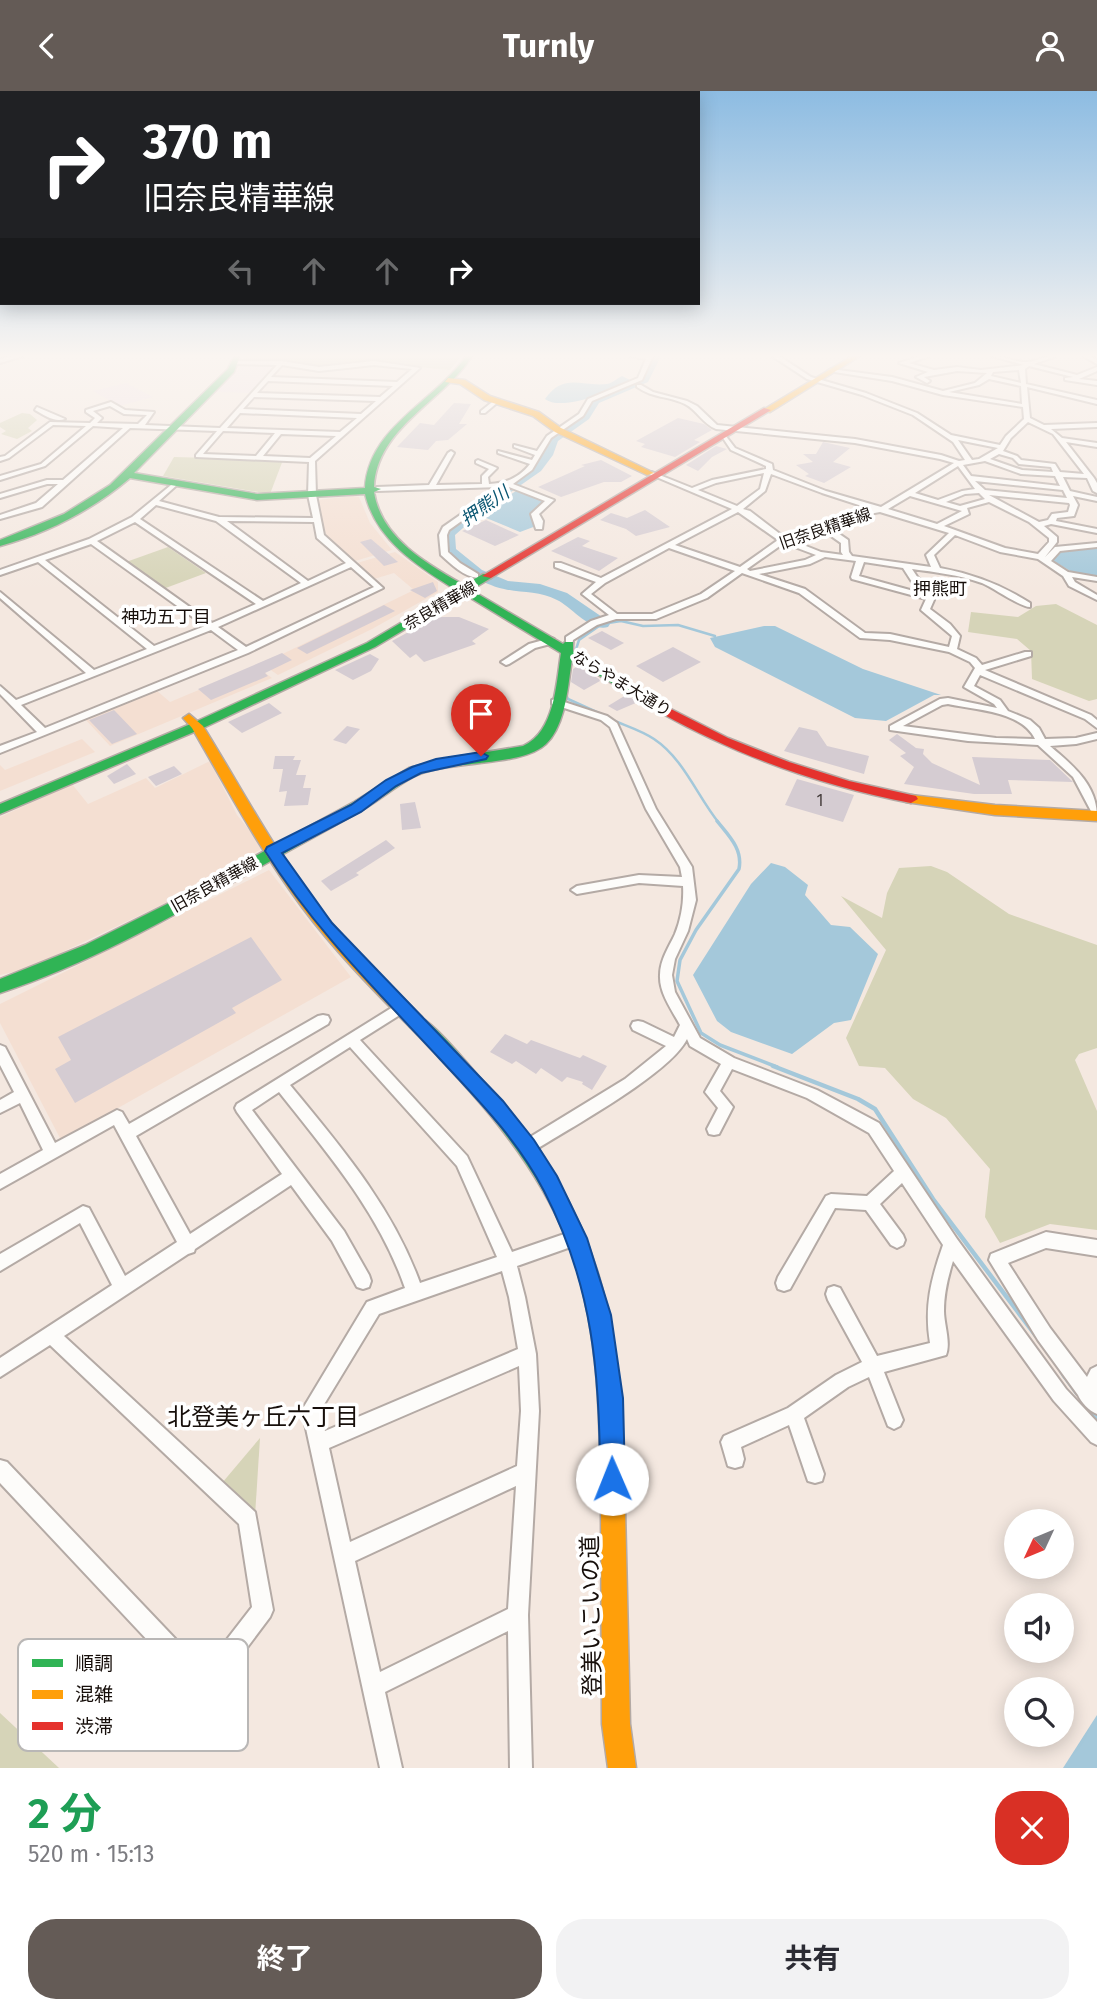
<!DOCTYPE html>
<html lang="ja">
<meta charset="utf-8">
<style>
:root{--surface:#fff;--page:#f2f2f3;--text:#2b2b33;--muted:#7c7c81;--accent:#645b56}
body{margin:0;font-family:"Fira Sans","Noto Sans JP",sans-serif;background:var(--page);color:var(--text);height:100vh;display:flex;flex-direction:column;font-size:26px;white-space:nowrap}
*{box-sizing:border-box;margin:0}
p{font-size:23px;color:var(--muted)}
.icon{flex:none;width:38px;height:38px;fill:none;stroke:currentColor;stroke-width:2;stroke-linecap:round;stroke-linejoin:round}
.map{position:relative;height:1677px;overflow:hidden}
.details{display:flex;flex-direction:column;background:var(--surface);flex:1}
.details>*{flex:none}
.guide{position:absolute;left:0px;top:0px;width:700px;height:214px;box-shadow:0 4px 18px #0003;background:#202124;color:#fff;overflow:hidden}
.needle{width:46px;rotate:226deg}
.fabs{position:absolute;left:1004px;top:1418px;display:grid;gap:14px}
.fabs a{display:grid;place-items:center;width:70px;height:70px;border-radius:50%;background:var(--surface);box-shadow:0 4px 18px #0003;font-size:35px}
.pin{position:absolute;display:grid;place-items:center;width:60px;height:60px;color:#fff;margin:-72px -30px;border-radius:50% 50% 50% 0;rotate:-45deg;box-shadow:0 0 7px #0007}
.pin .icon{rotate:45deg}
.me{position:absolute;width:77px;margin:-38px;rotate:359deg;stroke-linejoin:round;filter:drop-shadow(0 0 5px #0008)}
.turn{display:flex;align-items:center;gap:24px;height:147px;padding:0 28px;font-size:32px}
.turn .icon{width:91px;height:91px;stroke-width:2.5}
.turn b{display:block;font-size:49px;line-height:60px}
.lanes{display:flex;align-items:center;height:66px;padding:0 28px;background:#0003;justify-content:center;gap:35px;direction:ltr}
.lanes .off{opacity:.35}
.round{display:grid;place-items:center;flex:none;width:74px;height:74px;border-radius:28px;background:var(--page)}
.headline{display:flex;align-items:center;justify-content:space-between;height:119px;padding:0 28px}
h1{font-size:42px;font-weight:700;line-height:52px;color:#1e9e55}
.action{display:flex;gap:14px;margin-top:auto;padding:14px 28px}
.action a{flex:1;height:80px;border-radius:28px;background:var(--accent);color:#fff;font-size:28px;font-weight:700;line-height:80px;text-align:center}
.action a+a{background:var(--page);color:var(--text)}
header{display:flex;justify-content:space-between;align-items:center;height:91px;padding:0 28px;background:var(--accent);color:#fff;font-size:32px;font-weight:700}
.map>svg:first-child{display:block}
</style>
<header><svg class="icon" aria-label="back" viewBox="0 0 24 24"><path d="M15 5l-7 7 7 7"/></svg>Turnly<svg class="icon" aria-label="person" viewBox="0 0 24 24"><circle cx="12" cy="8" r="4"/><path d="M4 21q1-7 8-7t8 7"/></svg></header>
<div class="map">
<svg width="1097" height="1677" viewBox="0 0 1097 1677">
<rect width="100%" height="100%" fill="#f4e8e0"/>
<g fill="#f4dfd2">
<polygon points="353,405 359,406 370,432 392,459 355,470 326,444 317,409"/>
<polygon points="395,461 438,491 438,501 372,538 278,584 262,573 414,499 394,482 374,488 357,472"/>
<polygon points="256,575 272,587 110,655 85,628 156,599 170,611"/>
<polygon points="82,648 95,661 0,700 0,674 5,679"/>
<polygon points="210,670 237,724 264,757 226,776 193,799 27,878 0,884 0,726 72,693 88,713 146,687 155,697"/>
<polygon points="269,779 351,886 61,1049 0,932 0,913"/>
</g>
<g fill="#f0e0e6">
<polygon points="273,273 276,275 251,302 217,301 242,274"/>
<polygon points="126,292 153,306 119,315 93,300"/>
</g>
<g fill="#d6d4b8">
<polygon points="244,265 461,265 450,279 373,272 320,277 243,270"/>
<polygon points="22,322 30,323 37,329 28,337 32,340 17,348 1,343 6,340 0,336 0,332"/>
<polygon points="174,366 283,369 270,403 163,385"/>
<polygon points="168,456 206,482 163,498 126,471"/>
<polygon points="1056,513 1097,534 1097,608 1089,610 1032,588 1031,560 1017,548 968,541 971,521 1018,526 1036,515"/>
<polygon points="931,775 947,781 1009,823 1097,854 1097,957 1079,963 1075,969 1097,1020 1097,1139 1050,1133 1000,1152 985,1126 990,1078 946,1027 913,1008 885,977 859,975 846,947 886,859 841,805 882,827 887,802 899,777"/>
<polygon points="260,1347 255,1425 222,1392"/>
<polygon points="0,1622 59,1677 0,1677"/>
</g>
<g fill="#a4c8da">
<path d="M622,285L630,289C614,300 561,321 545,308C564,281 581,296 607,293C613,292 617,287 622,285Z"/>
<polygon points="519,398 545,409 534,420 536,435 520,441 479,424"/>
<polygon points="1097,454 1097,485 1072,481 1052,469 1056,460"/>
<polygon points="764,535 775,535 863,578 941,604 934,604 886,630 855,627 715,556 710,547"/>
<polygon points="771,772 785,776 808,794 805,804 831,834 850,836 878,863 851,929 834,932 792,963 731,941 717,930 693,884 751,793"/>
<polygon points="1097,1624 1097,1677 1063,1677"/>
</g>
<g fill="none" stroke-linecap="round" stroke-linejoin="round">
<g stroke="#a4c8da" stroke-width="2.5">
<polyline points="570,577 579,549 602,533 621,530 643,535 678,534 715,545"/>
<polyline points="565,601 568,608 601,623"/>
<path d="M608,627C623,634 641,639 654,648C684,668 697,705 719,732"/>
</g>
<path stroke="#a4c8da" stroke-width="3.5" d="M717,730C729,745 743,758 739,778L696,839L680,869L677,890L701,942L720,954L777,976"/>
<g stroke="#a4c8da" stroke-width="4.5">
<polyline points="773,975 858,1008 875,1018 933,1108 1036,1245"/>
<polyline points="1061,1280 1065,1286"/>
</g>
<g stroke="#a4c8da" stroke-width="5">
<polyline points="1064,1284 1077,1302"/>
<polyline points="1088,1317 1097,1328"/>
</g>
<path fill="#a4c8da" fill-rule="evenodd" d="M651,265H661L648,291L599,312L589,328L558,350L553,364L541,380L479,423L455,444L456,458L482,479L508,490L540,493L567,502L608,530L610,533L608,536C590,541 572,516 557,509C540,500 521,502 504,498C480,493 462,477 444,462L441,443L455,428L532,375L541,363L549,345L581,324L591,308L640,287Z"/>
</g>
<g fill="#d5ccd2">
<polygon points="454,312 471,313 459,333 467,333 448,349 436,350 428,359 397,356 420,332 434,334"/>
<polygon points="678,327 704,333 712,339 694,349 700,351 675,366 641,356 645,353 636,350"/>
<polygon points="823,351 850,357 833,371 851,376 824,392 805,385 809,383 796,374 813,371 803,363 816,363"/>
<polygon points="716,355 727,358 712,366 698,380 686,374"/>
<polygon points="601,369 632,385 621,391 604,391 561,406 538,396 585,375 581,374"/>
<polygon points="645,419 670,436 636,445 626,438 600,429 611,422 627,427"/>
<polygon points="486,429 519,444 495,455 462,440"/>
<polygon points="578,446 590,450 582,455 618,467 599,480 551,460"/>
<polygon points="371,448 398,471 384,475 360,451"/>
<polygon points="433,491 437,500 425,507 410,499"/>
<polygon points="384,514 395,520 307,563 297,557"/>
<polygon points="442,526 459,526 489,538 472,550 476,553 424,571 416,563 410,567 392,550 434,527"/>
<polygon points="602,540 624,552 611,559 588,547"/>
<polygon points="673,556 701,571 663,591 636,575"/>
<polygon points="282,562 292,569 265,582 268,585 211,609 198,598"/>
<polygon points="370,563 379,568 371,580 353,589 335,579"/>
<polygon points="578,575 599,588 600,590 584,599 571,591 573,578"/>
<polygon points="626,604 638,611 617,620 608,615"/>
<polygon points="269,612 282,622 242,642 228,631"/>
<polygon points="114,619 137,643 112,653 89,629"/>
<polygon points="347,635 360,638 346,653 333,649"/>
<polygon points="799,636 817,640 827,655 869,665 864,683 784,660"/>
<polygon points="897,643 916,657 924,658 923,663 932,672 980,694 972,666 1050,669 1073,691 1008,689 1012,703 974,703 904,693 914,676 900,665 906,662 889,649"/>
<polygon points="275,665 295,665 293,669 301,669 296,684 306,684 303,697 311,697 308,714 284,715 287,700 279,701 283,678 273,678"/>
<polygon points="127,673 136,683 114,693 107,685"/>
<polygon points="174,675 182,683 156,695 148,686"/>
<polygon points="797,688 854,704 843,731 785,714"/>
<polygon points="415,711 421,737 402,739 400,713"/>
<polygon points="386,749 395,757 356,782 359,784 331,800 321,790"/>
<polygon points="251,846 282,889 232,917 236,922 75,1012 55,978 71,969 58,946"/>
<polygon points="505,943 527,953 531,949 580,967 583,964 607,975 592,999 582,993 583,991 567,986 562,991 541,977 536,983 516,970 512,973 490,961"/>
</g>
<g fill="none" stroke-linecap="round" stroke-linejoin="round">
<defs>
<g id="street">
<polygon points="14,265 23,265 0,272 0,268"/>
<path d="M630,265H653L642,289L592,310L583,325L551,347L532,379L513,393L554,409L539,423L543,430L542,438H536L531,423L545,410L509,396L449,439L447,444L448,461L460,472L478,483V487C464,486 451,473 441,464L439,444L443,436L500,396L377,400L374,398L377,396L429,394L448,362L451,360L454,362L436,394L482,393V385L489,378L476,372V370L478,369L497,377L488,386L489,393C506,392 519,387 530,373L498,362V360L532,369L535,364L514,356V354L537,360L547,345L579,323L588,308L638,287L646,268Z"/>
<path d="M772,265H779L811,286L866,302L917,322L951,344L1000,354L1006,345L1024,328L1023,316L943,304L892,290L828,280L831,278L892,286L943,300L975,292L987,282L957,280L924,286L930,290L927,292L916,286L928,281L899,272L921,265H930L909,272L934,279L957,276L981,279L1024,274L992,265C1004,265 1017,272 1027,271C1036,271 1043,265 1056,265L1034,273L1077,284L1097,276V280L1079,288L1097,290V294L1065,289V287L1073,286L1029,275L1025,278L1026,293L1097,309V313L1027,296L1030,327L1044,334L1097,332V336L1051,338L1062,347L1097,352V356L1066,351L1094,387L1097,392V402L1093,400L1087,387L1063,386L1070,400L1097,406V410L1073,405L1078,414L1074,425L1057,427L1056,430L1097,438V442L1051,433L1044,435L1057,446V451L1045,466L1055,456L1097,452V456L1060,460L1051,470L1068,481L1097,486V490L1072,486L1075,491L1097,504V509L1069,495L1063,485L1038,468L1000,461L955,444L934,464L940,477C973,483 1002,494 1030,512V516C1020,516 994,497 982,492C959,484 935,481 912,478L918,487L938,500L930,518L950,533L960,545L957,558L976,567L982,574L1025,561H1031V565L985,579L1091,624L1097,629V637L1085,628L980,584L974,595L1000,609L1008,620L1030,629L1039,637L1045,648L1076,647L1097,642V648L1076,653L1050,655C1072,674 1097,693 1097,726L1092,722L1073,686L1038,654L968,650L890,639V635L940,608L948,607L997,617L994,613L964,596L975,577L970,571L949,561L890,549L860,547L799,502L742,482L707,507L656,528H616L597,534L573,549L572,555H566V546L591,530L609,524L582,503L596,491L555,476V472H561L601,487L732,418L647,382L652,381L692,397L712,389L766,378V375L731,359L721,344H725L735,357L772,373L773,379L826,400L881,416L954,372L940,368L855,352L716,338C703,333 697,319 685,313C669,305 652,307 637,296V294H641L653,301L687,310L697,315L717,334L855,348L941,364L959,370L965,369L953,351L913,324L862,304L807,288ZM1019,279L1021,292L991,285L993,281ZM989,288L1021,295L1022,313L949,301L979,294ZM1028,331L1053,343L1084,383L1060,381L1055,373L1021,369L1017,365L1003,360L1011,347ZM958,349L998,357L979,368L972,369ZM999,363L1013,367L1019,373L1051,376L1053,381L1022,379L990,368ZM985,370L1021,383L1055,385L1060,395L971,385L963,374ZM958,375L975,398L962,400L938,409L915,402ZM764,382L760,398L737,415L698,399L716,392ZM771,383L822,402L871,418L860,419L837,432L784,446L750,420L743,418L765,400ZM975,390L1063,399L1067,407L985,399ZM979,402L985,408L960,415L946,411L965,403ZM989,404L1069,412L1070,414L1068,421L1052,423L1048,429L1039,431ZM910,405L962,420L937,433L888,418ZM989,411L1029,431L1049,447V451L1038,463L1005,457L944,435L969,423L967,417ZM738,421L778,449L740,476L675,454ZM880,421L949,442L926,464L931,476L852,465L849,461L848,449L832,438C849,434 862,423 880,421ZM824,440L841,452V461L843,464L821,461L791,449ZM784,452L816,464L805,469L750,480L747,478ZM669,457L735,480L701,503L652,523H617L591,503L605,492ZM825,466L856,470L851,486L852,488L926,508L921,519L952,545L949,556L890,543L865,542L805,498L759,483L810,473ZM864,471L903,477L912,491L930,501L928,504L859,485ZM948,613C975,619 1022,620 1035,648L996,647L903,635L942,614Z"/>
<polygon points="1083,265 1090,265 1097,269 1097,273"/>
<path d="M235,270H281L319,276L374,270L420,277L315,370L316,404L324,444L383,497L248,562L0,662V655L37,641L0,603V595L16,609L86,582L0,507V501L94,579L147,558L38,471L0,484V479L89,448L132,426L176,390L179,392L178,393L159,410L219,426L313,427L308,404L309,371L196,366V364L217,340L130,337L42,416L0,428V424L36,412L58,393H47L0,407V403L47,389H63L123,337L93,335L45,375L0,389V385L41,373L86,335L53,334L9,367L0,370V366L5,365L50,331L90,332L95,327L86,321V319L111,311L125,319L154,321L145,334L220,337L277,274L233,273ZM282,274L319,280L374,274L412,278L397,291L271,286ZM268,290L393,295L380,306L257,302ZM254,306L376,310L361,323L243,318ZM110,315L124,323L147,324L138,333L97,332L102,327L93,320ZM240,322L357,327L340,341L227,337ZM223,340L275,342L256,365L203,363ZM281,343L336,345L310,367L263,365ZM156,414L216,430L301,492L263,510L140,428ZM227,430L314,431L317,447L346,472L308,490ZM135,431L256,513L212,532L97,450ZM91,453L205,535L154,555L45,469ZM351,476L374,496L246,556L218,536ZM211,539L238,559L45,637L21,614Z"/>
<polygon points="496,308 498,311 485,322 481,322 481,320"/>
<path d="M37,316L65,328C55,332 44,324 35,319Z"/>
<polygon points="551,547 554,548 554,552 535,557 509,573 506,574 501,571 529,553"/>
<path d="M555,608L607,625L617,632L656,718L692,776L696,809L688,840L675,868L672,884L675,901L700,947L734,967L817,999L879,1032L957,1148L1066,1298L1097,1331V1354L1091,1351L1054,1310L953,1170C948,1186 944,1202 944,1220C944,1233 951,1252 946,1264L884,1281L903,1329L900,1335L894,1338L888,1335L869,1286L848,1296L804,1327L824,1383L822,1390L815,1392L808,1390L789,1334L741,1356L744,1368L742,1375L735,1377L728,1375L721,1351L724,1345L788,1317L836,1284L862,1271L828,1209L826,1203L828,1197L834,1195L840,1197L877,1265L930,1252C924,1216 931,1188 943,1154L902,1092L880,1113L903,1144L905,1149L903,1154L897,1157L891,1154L866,1119L835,1117L790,1198L784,1200L778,1198L776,1192L778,1186L826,1105L831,1103L867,1105L894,1080L869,1042L807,1007L732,978L720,1000L733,1016L719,1043L714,1044L709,1043L707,1038L718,1017L705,1001L721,973L690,955L687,948C670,983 568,1038 532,1061L527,1063L522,1061L520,1056L522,1051L625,988L666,955L633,939L631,935L633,931L638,930L643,931L674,946L680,934C672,919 659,902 660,884C660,869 669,856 675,843C681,828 684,811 683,795L639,792L577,803L571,799L577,795L639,784L682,786L680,776L646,718L610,636L601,629L552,613V609Z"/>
<path d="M401,911L406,912L408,916L406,920L360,949L467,1065L512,1161L576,1139L582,1142L584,1147L582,1152L517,1175L525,1206L536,1263L539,1320L528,1524L532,1677H510L508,1540L385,1601L402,1677H380L302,1319L367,1211L405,1197C379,1122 328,1063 279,1001L252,1019L344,1140L369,1184L371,1190L369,1196L363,1198L357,1196L332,1150L291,1094L195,1158L194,1161L188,1163L64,1245L255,1421L273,1519L270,1526L213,1602L205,1605L197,1602L0,1392V1369L7,1371L204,1578L252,1516L239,1433L50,1254L0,1286V1267L112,1194L80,1132L0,1180V1163L83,1115L89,1117L125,1185L177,1151L114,1034L0,1098V1083L43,1059L20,1012L0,1022V1009L14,1001L0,974V954L5,956L55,1052L117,1019L122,1021L129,1033L318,925L323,924L328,925L330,929L328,933L136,1045L190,1143L282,1083L237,1021L235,1017L237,1013ZM350,956L457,1075L497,1166L420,1192C392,1115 341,1056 290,994ZM502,1180L509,1206L518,1258L325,1340L320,1320L379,1223ZM519,1275L521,1320L517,1375L350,1451L329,1357ZM516,1395L508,1518L380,1581L355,1470Z"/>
<path d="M1046,1141L1097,1149V1165L1046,1157L1008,1172L1050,1237L1087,1286L1091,1278L1097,1275V1323C1089,1320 1081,1311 1078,1304L1038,1249L989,1169L991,1163Z"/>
</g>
<g id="fast">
<path d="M234,265H240L234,281L134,382L257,403L365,397C369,335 435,311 466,265H472C444,310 377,336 374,396L381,398L374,401C381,447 427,473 464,494L483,483H491V487L471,499L563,553L565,551H573V560L671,619L665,623L661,622L572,568C568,594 566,634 546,653C521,677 447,668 413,686C396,695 381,708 364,718C324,741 284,762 244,785C166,829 86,874 0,902V888L85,854L173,810L354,711L409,677L444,668L523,655C555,641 556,593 561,562L464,503L375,556L201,638L0,723V713L193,632L367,552L456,499C417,475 376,449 365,403L257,409L130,387C92,419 48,442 0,455V449L64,423L110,394L228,278Z"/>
<path d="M416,924C432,929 467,972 480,987C607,1126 622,1235 625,1417L622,1426L613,1429L604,1426L601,1417C600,1327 600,1234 567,1149C534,1066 471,999 410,936L407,931L410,926Z"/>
</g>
<g id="slow">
<polygon points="852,265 860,265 770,321 763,319"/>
<polygon points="448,287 465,289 490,305 539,321 561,337 654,382 647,384 555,341 533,325 484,309 460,293 445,291"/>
<path d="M189,623L203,635C239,693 271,754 312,808C345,851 384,888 422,926L425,931L422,936L416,938L410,936C372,898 334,859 302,816C260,760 227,697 192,637L183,627Z"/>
<polygon points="911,704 995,714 1097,720 1097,730 995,724 906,711 904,708"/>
<polygon points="613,1405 622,1408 625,1417 630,1633 636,1677 608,1677 602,1633 601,1417 604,1408"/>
</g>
<g id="jam">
<polygon points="764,317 771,319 491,487 482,485"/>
<path d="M665,615L728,647L789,671L849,690L916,705L918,708L911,712C822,695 740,666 661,622V616Z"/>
</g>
</defs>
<use href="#street" stroke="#b4aaa5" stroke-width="4"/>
<use href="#fast" stroke="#b4aaa5" stroke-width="3"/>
<use href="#slow" stroke="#b4aaa5" stroke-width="3"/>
<use href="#jam" stroke="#b4aaa5" stroke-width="3"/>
<use href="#street" fill="#fdfcfa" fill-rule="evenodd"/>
<use href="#fast" fill="#30b455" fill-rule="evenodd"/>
<use href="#slow" fill="#ff9f0a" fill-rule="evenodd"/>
<use href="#jam" fill="#e5322d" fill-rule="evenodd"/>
</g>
<linearGradient id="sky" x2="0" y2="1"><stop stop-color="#8dbce2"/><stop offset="0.53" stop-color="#faf5f1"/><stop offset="1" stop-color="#faf5f1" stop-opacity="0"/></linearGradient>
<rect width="1097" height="500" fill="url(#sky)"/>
<path fill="#1a73e8" stroke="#114b97" stroke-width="2" d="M481,661L488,665L486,668L421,682L396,695L361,721L282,762L332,832L503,1010L534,1049L557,1085L587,1147L611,1224L623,1307L625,1388L621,1397L612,1400L604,1397L600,1388C600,1283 593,1195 544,1100C518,1049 477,1008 439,967C377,900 314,838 265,760L267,756L351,714L386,689L412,676L436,668Z"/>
<g text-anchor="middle" stroke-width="7" stroke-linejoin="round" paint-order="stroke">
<g font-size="16" fill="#170f0b" stroke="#fff">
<text transform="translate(825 437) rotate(-19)" y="6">旧奈良精華線</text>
<text transform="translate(440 514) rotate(-30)" y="6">奈良精華線</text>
<text transform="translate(622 592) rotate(31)" y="6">ならやま大通り</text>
<text transform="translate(214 793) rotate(-29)" y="6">旧奈良精華線</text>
</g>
<g font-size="16" fill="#463e3d">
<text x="820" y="715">1</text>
</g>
<g font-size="18" font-style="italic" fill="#085571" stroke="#fff">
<text transform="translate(485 415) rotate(-35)" y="6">押熊川</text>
</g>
<g font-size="18" fill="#170f0b" stroke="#fff">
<text x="940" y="504">押熊町</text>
<text x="166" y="532">神功五丁目</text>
</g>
<g font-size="23" fill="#170f0b" stroke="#fff">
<text transform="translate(591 1525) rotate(-91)" y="8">登美いこいの道</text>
</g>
<g font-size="24" fill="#170f0b" stroke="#fff">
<text x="263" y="1334">北登美ヶ丘六丁目</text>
</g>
</g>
<rect x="18" y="1548" width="230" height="112" rx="10" fill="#fff" stroke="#b9b7b6" stroke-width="2"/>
<rect x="32" y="1568" width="31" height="8" fill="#30b455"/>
<rect x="32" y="1599" width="31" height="9" fill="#ff9f0a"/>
<rect x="32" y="1631" width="31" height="8" fill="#e5322d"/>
<g font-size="19" fill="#170f0b">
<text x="75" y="1579">順調</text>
<text x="75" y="1610">混雑</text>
<text x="75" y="1642">渋滞</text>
</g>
</svg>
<div class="fabs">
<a><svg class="needle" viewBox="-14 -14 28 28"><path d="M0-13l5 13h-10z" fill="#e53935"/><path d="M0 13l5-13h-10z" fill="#7c7c81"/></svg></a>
<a><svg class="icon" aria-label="sound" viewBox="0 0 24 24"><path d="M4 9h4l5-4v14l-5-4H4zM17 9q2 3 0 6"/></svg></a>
<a><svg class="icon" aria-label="search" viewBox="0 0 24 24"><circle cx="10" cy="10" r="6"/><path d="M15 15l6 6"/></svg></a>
</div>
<div class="pin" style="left:481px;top:665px;background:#d93025"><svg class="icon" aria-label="arrive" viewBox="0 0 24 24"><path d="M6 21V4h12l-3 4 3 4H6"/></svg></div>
<svg class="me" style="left:612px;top:1388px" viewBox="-20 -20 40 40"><circle r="19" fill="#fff"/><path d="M0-13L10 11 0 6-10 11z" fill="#1a73e8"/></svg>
<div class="guide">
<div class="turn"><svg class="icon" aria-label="right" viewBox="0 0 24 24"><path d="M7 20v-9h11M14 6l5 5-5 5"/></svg><div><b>370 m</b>旧奈良精華線</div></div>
<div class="lanes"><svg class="icon off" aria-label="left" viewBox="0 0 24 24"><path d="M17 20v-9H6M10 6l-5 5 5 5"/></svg><svg class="icon off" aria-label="ahead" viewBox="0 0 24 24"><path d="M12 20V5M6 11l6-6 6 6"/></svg><svg class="icon off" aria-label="ahead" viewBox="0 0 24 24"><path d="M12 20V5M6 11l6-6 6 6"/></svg><svg class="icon" aria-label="right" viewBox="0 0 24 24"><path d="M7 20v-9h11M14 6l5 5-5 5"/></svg></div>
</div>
</div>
<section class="details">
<div class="headline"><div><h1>2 分</h1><p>520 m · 15:13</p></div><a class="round" style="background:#d93025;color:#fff"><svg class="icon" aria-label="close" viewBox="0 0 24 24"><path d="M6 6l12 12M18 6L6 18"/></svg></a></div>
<div class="action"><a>終了</a><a>共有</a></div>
</section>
